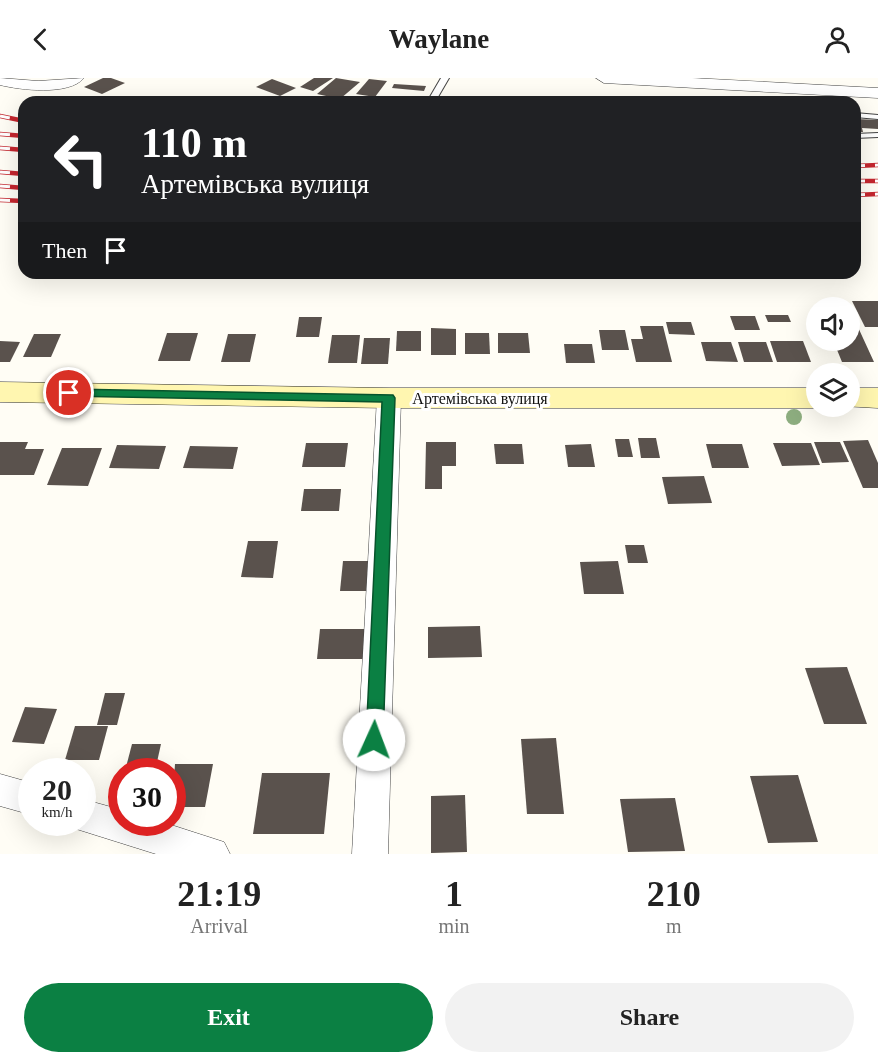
<!DOCTYPE html>
<meta charset="utf-8">
<style>
:root{--surface:#fff;--page:#f2f2f2;--text:#222;--muted:#767676;--accent:#0b8043}
body{margin:0;font-family:"Times New Roman",serif;background:var(--page);color:var(--text);height:100vh;display:flex;flex-direction:column;font-size:22px;white-space:nowrap}
*{box-sizing:border-box;margin:0}
p{font-size:20px;color:var(--muted)}
.icon{flex:none;width:33px;height:33px;fill:none;stroke:currentColor;stroke-width:2;stroke-linecap:round;stroke-linejoin:round}
.map{position:relative;height:776px;overflow:hidden}
.drawer{display:flex;flex-direction:column;background:var(--surface);flex:1}
.drawer>*{flex:none}
.top-card{position:absolute;left:18px;top:18px;width:843px;height:183px;border-radius:18px;box-shadow:0 6px 24px #0002;background:#202124;color:#fff;overflow:hidden}
.tools{position:absolute;left:806px;top:219px;display:grid;gap:12px}
.tools a{display:grid;place-items:center;width:54px;height:54px;border-radius:50%;background:var(--surface);box-shadow:0 6px 24px #0002;font-size:30px}
.speed{position:absolute;left:18px;top:680px;display:flex;gap:12px;font-size:30px;font-weight:700;text-align:center}
.speed>*{display:grid;place-content:center;width:78px;height:78px;border-radius:50%;background:var(--surface);box-shadow:0 6px 24px #0002;line-height:1}
.speed small{font-size:15px;font-weight:400}
.speed .limit{border:9px solid #d22;background:#fff;color:#111}
.pin{position:absolute;display:grid;place-items:center;width:51px;height:51px;color:#fff;margin:-26px;border:3px solid #fff;border-radius:50%;box-shadow:0 2px 6px #0007}
.me{position:absolute;width:66px;margin:-33px;rotate:2deg;stroke-linejoin:round;filter:drop-shadow(0 0 4px #0008)}
.turn{display:flex;align-items:center;gap:21px;height:126px;padding:0 24px;font-size:27px}
.turn .icon{width:78px;height:78px;stroke-width:2.5}
.turn b{display:block;font-size:42px;line-height:51px}
.then{display:flex;align-items:center;height:57px;padding:0 24px;background:#0003;gap:12px;font-size:22px}
.eta{display:flex;justify-content:space-evenly;align-items:center;height:102px;text-align:center}
.eta b{font-size:36px;font-weight:800;line-height:42px}
.action{display:flex;gap:12px;margin-top:auto;padding:12px 24px}
.action a{flex:1;height:69px;border-radius:36px;background:var(--accent);color:#fff;font-size:24px;font-weight:800;line-height:69px;text-align:center}
.action a+a{background:var(--page);color:var(--text)}
header{display:flex;justify-content:space-between;align-items:center;height:78px;padding:0 24px;background:var(--surface);font-size:27px;font-weight:800}
.map>svg:first-child{display:block}
</style>
<header><svg class="icon" aria-label="back" viewBox="0 0 24 24"><path d="M15 5l-7 7 7 7"/></svg>Waylane<svg class="icon" aria-label="person" viewBox="0 0 24 24"><circle cx="12" cy="8" r="4"/><path d="M4 21q1-7 8-7t8 7"/></svg></header>
<div class="map">
<svg width="878" height="776" viewBox="0 0 878 776">
<rect width="100%" height="100%" fill="#fffdf5"/>
<g fill="#5a524d">
<polygon points="103,0 111,0 125,5 102,16 84,9"/>
<polygon points="314,0 333,0 313,13 300,9"/>
<polygon points="336,0 360,4 340,21 317,16"/>
<polygon points="272,1 296,10 280,18 256,9"/>
<polygon points="369,1 387,3 375,19 356,16"/>
<polygon points="394,6 426,8 424,13 392,10"/>
<polygon points="855,41 878,42 878,51 862,50 863,54 855,54"/>
<polygon points="852,223 878,223 878,249 865,249"/>
<polygon points="765,237 788,237 791,244 768,244"/>
<polygon points="730,238 755,238 760,252 735,252"/>
<polygon points="299,239 322,239 319,259 296,259"/>
<polygon points="666,244 691,244 695,257 669,256"/>
<polygon points="849,247 857,247 874,284 842,284 833,262 849,262"/>
<polygon points="640,248 663,248 672,284 636,284 631,261 643,261"/>
<polygon points="431,250 456,251 456,277 431,277"/>
<polygon points="599,252 625,252 629,272 602,272"/>
<polygon points="397,253 421,253 421,273 396,273"/>
<polygon points="167,255 198,255 190,283 158,283"/>
<polygon points="465,255 489,255 490,276 465,276"/>
<polygon points="498,255 528,255 530,275 498,275"/>
<polygon points="34,256 61,256 51,279 23,279"/>
<polygon points="228,256 256,256 250,284 221,284"/>
<polygon points="332,257 360,257 357,285 328,285"/>
<polygon points="364,260 390,260 388,286 361,286"/>
<polygon points="0,263 20,264 10,284 0,284"/>
<polygon points="770,263 803,263 811,284 777,284"/>
<polygon points="701,264 731,264 738,284 706,283"/>
<polygon points="738,264 766,264 773,284 744,284"/>
<polygon points="564,266 592,266 595,285 566,285"/>
<polygon points="638,360 656,360 660,380 641,380"/>
<polygon points="615,361 629,361 633,379 618,379"/>
<polygon points="868,362 878,385 878,410 863,410 843,363"/>
<polygon points="0,364 28,364 25,371 44,371 34,397 0,397"/>
<polygon points="426,364 456,364 456,388 442,388 442,411 425,411"/>
<polygon points="814,364 840,364 849,384 822,385"/>
<polygon points="306,365 348,365 345,389 302,389"/>
<polygon points="773,365 811,365 820,387 782,388"/>
<polygon points="494,366 522,366 524,386 496,386"/>
<polygon points="591,366 595,389 568,389 565,367"/>
<polygon points="706,366 742,366 749,390 712,390"/>
<polygon points="117,367 166,368 159,391 109,390"/>
<polygon points="190,368 238,369 233,391 183,390"/>
<polygon points="62,370 102,370 88,408 47,407"/>
<polygon points="704,398 712,425 668,426 662,399"/>
<polygon points="304,411 341,411 339,433 301,433"/>
<polygon points="248,463 278,463 273,500 241,499"/>
<polygon points="625,467 644,467 648,485 628,485"/>
<polygon points="343,483 369,483 367,513 340,513"/>
<polygon points="618,483 624,516 584,516 580,484"/>
<polygon points="480,548 482,579 428,580 428,549"/>
<polygon points="320,551 365,551 363,581 317,581"/>
<polygon points="847,589 867,646 824,646 805,590"/>
<polygon points="105,615 125,615 117,647 97,647"/>
<polygon points="25,629 57,631 44,666 12,664"/>
<polygon points="75,648 108,648 99,682 65,682"/>
<polygon points="556,660 564,736 527,736 521,661"/>
<polygon points="132,666 161,666 155,693 125,693"/>
<polygon points="175,686 213,686 205,729 172,729"/>
<polygon points="262,695 330,695 324,756 253,756"/>
<polygon points="798,697 818,764 768,765 750,698"/>
<polygon points="465,717 467,774 431,775 431,718"/>
<polygon points="675,720 685,773 628,774 620,721"/>
</g>
<g fill="none" stroke-linecap="round" stroke-linejoin="round">
<defs>
<g id="lane">
<polygon points="441,0 449,0 435,24 427,24"/>
<polygon points="497,19 569,22 573,24 495,24"/>
<polygon points="855,35 878,37 878,41 855,39"/>
<polygon points="878,55 878,59 855,60 855,56"/>
</g>
<g id="street">
<path d="M0,0L38,3L84,0C69,18 20,12 0,7Z"/>
<polygon points="596,0 692,0 878,10 878,20 604,5"/>
<polygon points="389,312 397,314 401,320 388,776 352,776 377,320 381,314"/>
<polygon points="0,696 32,705 32,737 0,728"/>
<polygon points="82,721 122,732 122,744 162,744 224,764 230,776 156,776 70,749 68,744 82,744"/>
</g>
<g id="secondary">
<polygon points="0,304 389,310 816,310 816,328 823,328 816,330 389,330 0,324"/>
<polygon points="849,310 878,310 878,330 842,328 849,328"/>
</g>
</defs>
<use href="#lane" stroke="#444" stroke-width="2"/>
<use href="#street" stroke="#444" stroke-width="1"/>
<use href="#secondary" stroke="#333" stroke-width="1"/>
<use href="#lane" fill="#fff" fill-rule="evenodd"/>
<use href="#street" fill="#fff" fill-rule="evenodd"/>
<use href="#secondary" fill="#fff6b0" fill-rule="evenodd"/>
<defs>
<g id="rail">
<polyline points="0,38 24,43"/>
<polyline points="0,56 24,58"/>
<polyline points="0,70 24,72"/>
<polyline points="855,88 878,87"/>
<polyline points="0,94 24,96"/>
<polyline points="855,103 878,103"/>
<polyline points="0,108 24,110"/>
<polyline points="855,117 878,116"/>
<polyline points="0,122 24,123"/>
</g>
</defs>
<use href="#rail" stroke="#c4262e" stroke-width="4.5"/>
<use href="#rail" stroke="#fff" stroke-width="3" stroke-dasharray="10" stroke-linecap="butt"/>
</g>
<circle fill="#8dad7f" cx="794" cy="339" r="8"/>
<polygon fill="#0b8043" stroke="#07532c" stroke-width="1.5" points="69,311 393,317 395,320 383,662 381,668 374,670 368,668 366,662 382,324 64,318 62,315 64,312"/>
<g text-anchor="middle" stroke-width="6" stroke-linejoin="round" paint-order="stroke">
<g font-size="16" fill="#111" stroke="#fff">
<text x="480" y="326">Артемівська вулиця</text>
</g>
</g>
</svg>
<div class="tools">
<a><svg class="icon" aria-label="sound" viewBox="0 0 24 24"><path d="M4 9h4l5-4v14l-5-4H4zM17 9q2 3 0 6"/></svg></a>
<a><svg class="icon" aria-label="layers" viewBox="0 0 24 24"><path d="M12 4l9 5-9 5-9-5zM3 14l9 5 9-5"/></svg></a>
</div>
<div class="speed"><div>20<small>km/h</small></div><div class="limit">30</div></div>
<div class="pin" style="left:69px;top:315px;background:#d93025"><svg class="icon" aria-label="arrive" viewBox="0 0 24 24"><path d="M6 21V4h12l-3 4 3 4H6"/></svg></div>
<svg class="me" style="left:374px;top:662px" viewBox="-20 -20 40 40"><circle r="19" fill="#fff"/><path d="M0-13L10 11 0 6-10 11z" fill="#0b8043"/></svg>
<div class="top-card">
<div class="turn"><svg class="icon" aria-label="left" viewBox="0 0 24 24"><path d="M17 20v-9H6M10 6l-5 5 5 5"/></svg><div><b>110 m</b>Артемівська вулиця</div></div>
<div class="then">Then<svg class="icon" aria-label="arrive" viewBox="0 0 24 24"><path d="M6 21V4h12l-3 4 3 4H6"/></svg></div>
</div>
</div>
<section class="drawer">
<div class="eta">
<div><b>21:19</b><p>Arrival</p></div>
<div><b>1</b><p>min</p></div>
<div><b>210</b><p>m</p></div>
</div>
<div class="action"><a>Exit</a><a>Share</a></div>
</section>
